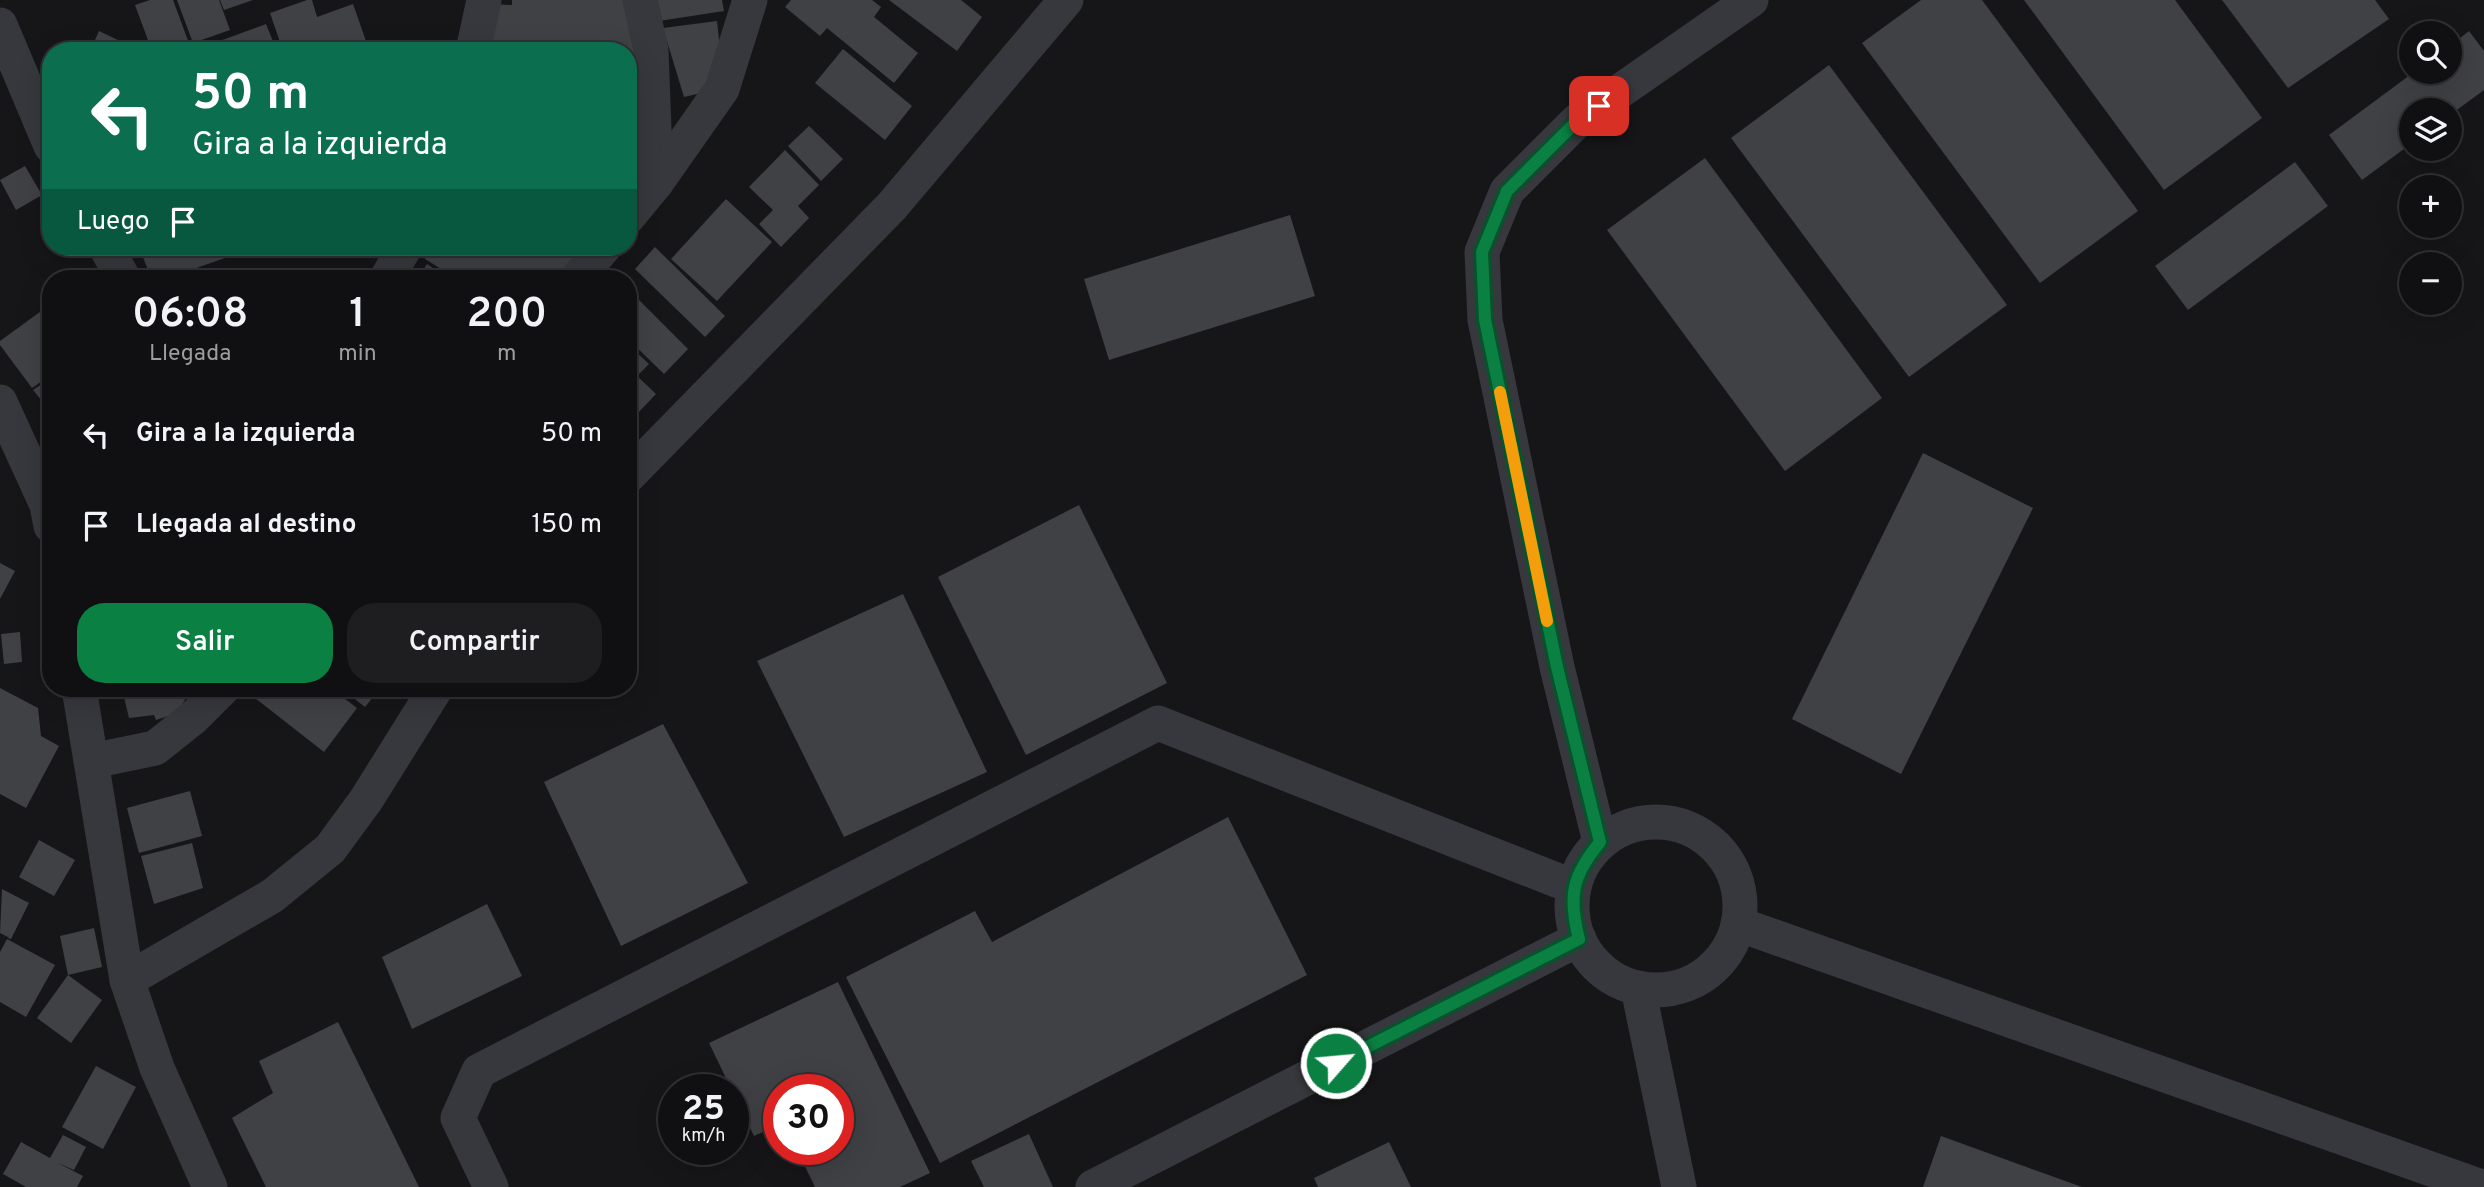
<!DOCTYPE html>
<html lang="es">
<meta charset="utf-8">
<style>
:root{--surface:#101012;--page:#1e1e20;--text:#f1f3f6;--muted:#9c9d9f;--line:#303032;--accent:#0b8043}
body{margin:0;font-family:Overpass,sans-serif;background:var(--page);color:var(--text);height:100vh;display:flex;flex-direction:column;font-size:26px;white-space:nowrap}
*{box-sizing:border-box;margin:0}
p{font-size:23px;color:var(--muted)}
.icon{flex:none;width:38px;height:38px;fill:none;stroke:currentColor;stroke-width:2;stroke-linecap:round;stroke-linejoin:round}
.map{position:relative;flex:1;overflow:hidden}
.details{position:absolute;left:42px;top:270px;width:595px;height:427px;display:flex;flex-direction:column;background:var(--surface);border-radius:28px;box-shadow:0 7px 28px #0002,0 0 0 2px var(--line)}
.details>*{flex:none}
.top-card{position:absolute;left:42px;top:42px;width:595px;height:214px;border-radius:28px;box-shadow:0 7px 28px #0002,0 0 0 2px var(--line);background:#0b6e4f;color:#fff;overflow:hidden}
.buttons{position:absolute;left:2399px;top:21px;display:grid;gap:14px}
.buttons a{display:grid;place-items:center;width:63px;height:63px;border-radius:50%;background:var(--surface);box-shadow:0 7px 28px #0002,0 0 0 2px var(--line);font-size:35px}
.speed{position:absolute;left:658px;top:1074px;display:flex;gap:14px;font-size:35px;font-weight:700;text-align:center}
.speed>*{display:grid;place-content:center;width:91px;height:91px;border-radius:50%;background:var(--surface);box-shadow:0 7px 28px #0002,0 0 0 2px var(--line);line-height:1}
.speed small{font-size:18px;font-weight:400}
.speed .limit{border:10px solid #d22;background:#fff;color:#111}
.pin{position:absolute;display:grid;place-items:center;width:60px;height:60px;color:#fff;margin:-30px;border-radius:14px;box-shadow:0 4px 10px #0006}
.me{position:absolute;width:77px;margin:-38px;rotate:63deg;stroke-linejoin:round;filter:drop-shadow(0 0 5px #0008)}
.turn{display:flex;align-items:center;gap:24px;height:147px;padding:0 35px;font-size:32px}
.turn .icon{width:91px;height:91px;stroke-width:2.5}
.turn b{display:block;font-size:49px;line-height:60px}
.then{display:flex;align-items:center;height:66px;padding:0 35px;background:#0003;gap:14px;font-size:26px}
.eta{display:flex;justify-content:space-evenly;align-items:center;height:119px;text-align:center}
.eta b{font-size:42px;font-weight:600;line-height:49px}
.primary-button{display:flex;gap:14px;margin-top:auto;padding:14px 35px}
.primary-button a{flex:1;height:80px;border-radius:28px;background:var(--accent);color:#fff;font-size:28px;font-weight:600;line-height:80px;text-align:center}
.primary-button a+a{background:var(--page);color:var(--text)}
ul{padding:0;list-style:none}
li{display:flex;align-items:center;gap:21px;height:91px;padding:0 35px}
li div{flex:1}
li b{display:block;font-size:26px}
li em{font-style:normal}
.map>svg:first-child{display:block}
</style>
<div class="map">
<svg width="2484" height="1187" viewBox="0 0 2484 1187">
<rect width="100%" height="100%" fill="#161618"/>
<g fill="#404145">
<polygon points="150,0 173,0 190,46 177,51 152,51 135,5"/>
<polygon points="177,0 219,0 230,30 193,43"/>
<polygon points="220,0 253,0 224,10"/>
<polygon points="307,0 312,0 317,17 353,4 366,41 355,44 357,51 283,51 270,13"/>
<polygon points="512,0 628,0 639,74 628,74 628,51 489,51 492,4 512,5"/>
<polygon points="656,0 722,0 724,11 659,21"/>
<polygon points="791,0 872,0 881,7 874,17 918,53 894,83 827,28 820,36 785,7"/>
<polygon points="889,0 961,0 982,17 957,51"/>
<polygon points="1921,0 1982,0 2138,211 2040,283 1862,43"/>
<polygon points="2024,0 2175,0 2262,118 2164,190"/>
<polygon points="2222,0 2375,0 2389,19 2288,88"/>
<polygon points="717,21 722,68 714,90 684,97 663,28"/>
<polygon points="266,24 274,44 254,51 192,51"/>
<polygon points="99,31 141,51 90,51"/>
<polygon points="2469,31 2484,51 2484,90 2450,115 2450,110 2412,110 2412,143 2362,180 2329,135 2414,72 2450,72 2450,46"/>
<polygon points="843,49 912,106 885,140 815,83"/>
<polygon points="1829,65 2007,305 1909,377 1731,138"/>
<polygon points="628,88 638,89 630,139 628,139"/>
<polygon points="809,126 843,159 821,181 788,146"/>
<polygon points="785,150 819,185 798,206 809,218 781,247 759,224 773,210 749,187"/>
<polygon points="1705,158 1882,398 1785,471 1607,230"/>
<polygon points="2295,162 2328,206 2188,310 2155,266"/>
<polygon points="25,166 42,195 16,210 0,180"/>
<polygon points="726,199 772,242 717,301 671,259"/>
<polygon points="1290,215 1315,296 1109,360 1084,279"/>
<polygon points="139,247 256,247 188,271 190,278 151,278"/>
<polygon points="429,247 558,247 585,257 570,278 456,278 425,259"/>
<polygon points="655,247 725,316 705,337 635,269"/>
<polygon points="427,264 448,278 418,278"/>
<polygon points="628,289 688,349 664,374 628,339"/>
<polygon points="51,304 51,375 32,388 0,345 0,341"/>
<polygon points="636,352 649,364 637,376 656,394 635,416 628,410 628,360"/>
<polygon points="51,378 51,412 33,390"/>
<polygon points="1923,453 2033,508 1901,774 1792,719"/>
<polygon points="1079,505 1167,683 1026,755 938,577"/>
<polygon points="0,563 15,571 0,599"/>
<polygon points="903,594 987,772 844,837 757,661"/>
<polygon points="20,632 22,662 4,664 1,634"/>
<polygon points="0,688 38,708 41,736 59,746 26,808 0,794"/>
<polygon points="128,688 192,688 177,713 156,720 154,715 129,718 122,689"/>
<polygon points="255,688 331,688 357,708 324,752 250,694"/>
<polygon points="341,688 380,688 365,707"/>
<polygon points="663,724 748,883 621,946 544,782"/>
<polygon points="190,791 202,836 139,853 127,808"/>
<polygon points="1228,817 1307,975 940,1163 846,977 975,911 992,942"/>
<polygon points="39,840 75,860 54,896 19,877"/>
<polygon points="192,843 203,888 154,904 141,856"/>
<polygon points="2,889 29,903 11,939 8,938 9,934 8,937 0,933"/>
<polygon points="487,904 522,976 412,1029 382,957"/>
<polygon points="94,928 102,967 68,975 60,936"/>
<polygon points="7,939 55,965 26,1017 0,1002 0,952"/>
<polygon points="68,975 102,1000 71,1043 37,1018"/>
<polygon points="838,982 930,1173 900,1187 815,1187 797,1150 838,1150 838,1090 779,1090 779,1125 754,1136 709,1043"/>
<polygon points="338,1022 419,1187 266,1187 232,1118 273,1093 259,1061"/>
<polygon points="96,1066 136,1087 103,1149 62,1127"/>
<polygon points="1029,1134 1053,1187 984,1187 971,1161"/>
<polygon points="63,1135 86,1147 74,1170 58,1163 83,1176 77,1187 26,1187 3,1174 21,1142 50,1158"/>
<polygon points="1941,1136 2082,1187 1923,1187"/>
<polygon points="1389,1142 1411,1187 1318,1187 1314,1178"/>
</g>
<g fill="none" stroke-linecap="round" stroke-linejoin="round">
<g stroke="#37383d" stroke-width="35">
<polyline points="640,0 651,50 656,183"/>
<polyline points="0,25 51,146"/>
<polyline points="473,51 484,0"/>
<polyline points="628,217 656,183 722,89 750,0"/>
<polyline points="106,247 123,278"/>
<polyline points="387,278 405,247"/>
<polyline points="578,278 604,247"/>
<polyline points="0,402 47,505 51,526"/>
<polyline points="628,476 892,206 1066,0"/>
<polyline points="79,688 127,980 157,1068 210,1187"/>
<polyline points="92,761 155,748 194,717 223,688"/>
<circle cx="1656" cy="906" r="84"/>
<polyline points="1600,842 1557,667 1485,320 1482,252 1507,191 1577,121 1751,0"/>
<polyline points="1738,924 2482,1187"/>
<polyline points="127,980 272,896 330,849 366,800 436,688"/>
<polyline points="1638,988 1679,1187"/>
<polyline points="491,1187 458,1118 479,1071 1158,723 1574,887"/>
<polyline points="1093,1187 1579,939"/>
</g>
</g>
<g fill="none" stroke-linecap="round" stroke-linejoin="round">
<defs>
<path id="route" d="M1336,1063L1579,939C1568,896 1572,876 1600,842L1557,667L1485,320L1482,252L1507,191L1577,121L1599,106"/>
</defs>
<use href="#route" stroke="#07532c" stroke-width="18"/>
<use href="#route" stroke="#0b8043" stroke-width="12"/>
<polyline stroke="#f59e0b" stroke-width="12" points="1500,392 1547,621"/>
</g>
</svg>
<div class="buttons">
<a><svg class="icon" aria-label="search" viewBox="0 0 24 24"><circle cx="10" cy="10" r="6"/><path d="M15 15l6 6"/></svg></a>
<a><svg class="icon" aria-label="layers" viewBox="0 0 24 24"><path d="M12 4l9 5-9 5-9-5zM3 14l9 5 9-5"/></svg></a>
<a>+</a>
<a>−</a>
</div>
<div class="speed"><div>25<small>km/h</small></div><div class="limit">30</div></div>
<div class="pin" style="left:1599px;top:106px;background:#d93025"><svg class="icon" aria-label="arrive" viewBox="0 0 24 24"><path d="M6 21V4h12l-3 4 3 4H6"/></svg></div>
<svg class="me" style="left:1336px;top:1063px" viewBox="-20 -20 40 40"><circle r="17" fill="#0b8043" stroke="#fff" stroke-width="3"/><path d="M0-11L8 9 0 5-8 9z" fill="#fff"/></svg>
<div class="top-card">
<div class="turn"><svg class="icon" aria-label="left" viewBox="0 0 24 24"><path d="M17 20v-9H6M10 6l-5 5 5 5"/></svg><div><b>50 m</b>Gira a la izquierda</div></div>
<div class="then">Luego<svg class="icon" aria-label="arrive" viewBox="0 0 24 24"><path d="M6 21V4h12l-3 4 3 4H6"/></svg></div>
</div>
<section class="details">
<div class="eta">
<div><b>06:08</b><p>Llegada</p></div>
<div><b>1</b><p>min</p></div>
<div><b>200</b><p>m</p></div>
</div>
<ul>
<li><svg class="icon" aria-label="left" viewBox="0 0 24 24"><path d="M17 20v-9H6M10 6l-5 5 5 5"/></svg><div><b>Gira a la izquierda</b></div><em>50 m</em></li>
<li><svg class="icon" aria-label="arrive" viewBox="0 0 24 24"><path d="M6 21V4h12l-3 4 3 4H6"/></svg><div><b>Llegada al destino</b></div><em>150 m</em></li>
</ul>
<div class="primary-button"><a>Salir</a><a>Compartir</a></div>
</section>
</div>
